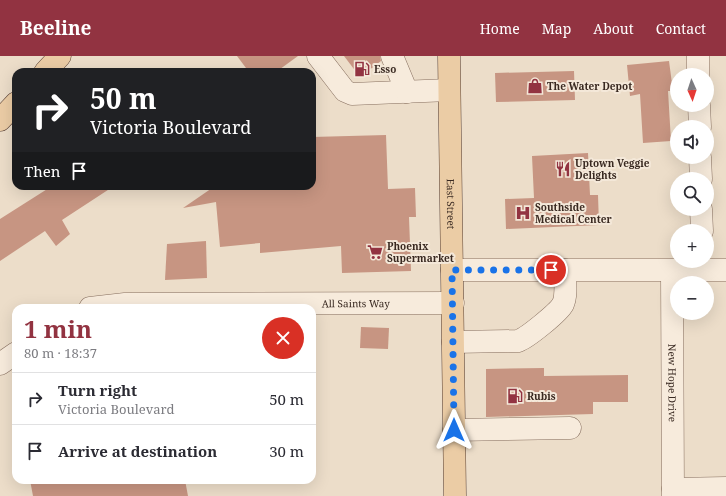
<!DOCTYPE html>
<meta charset="utf-8">
<style>
:root{--surface:#fff;--page:#f2f2f3;--text:#2b2b33;--muted:#7c7c81;--line:#e1e1e2;--accent:#923341}
body{margin:0;font-family:"Noto Serif",serif;background:var(--page);color:var(--text);height:100vh;display:flex;flex-direction:column;font-size:15px;white-space:nowrap}
*{box-sizing:border-box;margin:0}
p{font-size:13px;color:var(--muted)}
.icon{flex:none;width:22px;height:22px;fill:none;stroke:currentColor;stroke-width:2;stroke-linecap:round;stroke-linejoin:round}
.map{position:relative;flex:1;overflow:hidden}
.panel{position:absolute;left:12px;top:248px;width:304px;height:180px;display:flex;flex-direction:column;background:var(--surface);border-radius:12px;box-shadow:0 4px 16px #0002}
.panel>*{flex:none}
.hud{position:absolute;left:12px;top:12px;width:304px;height:122px;border-radius:12px;box-shadow:0 4px 16px #0002;background:#202124;color:#fff;overflow:hidden}
.needle{width:26px;rotate:177deg}
.fabs{position:absolute;left:670px;top:12px;display:grid;gap:8px}
.fabs a{display:grid;place-items:center;width:44px;height:44px;border-radius:50%;background:var(--surface);box-shadow:0 4px 16px #0002;font-size:20px}
.pin{position:absolute;display:grid;place-items:center;width:34px;height:34px;color:#fff;margin:-17px;border:2px solid #fff;border-radius:50%;box-shadow:0 1px 4px #0007}
.me{position:absolute;width:44px;margin:-22px;rotate:0deg;stroke-linejoin:round;filter:drop-shadow(0 0 3px #0008)}
.turn{display:flex;align-items:center;gap:14px;height:84px;padding:0 12px;font-size:18px}
.turn .icon{width:52px;height:52px;stroke-width:2.5}
.turn b{display:block;font-size:28px;line-height:34px}
.then{display:flex;align-items:center;height:38px;padding:0 12px;background:#0003;gap:8px;font-size:15px}
.round{display:grid;place-items:center;flex:none;width:42px;height:42px;border-radius:21px;background:var(--page)}
.overview{display:flex;align-items:center;justify-content:space-between;height:68px;padding:0 12px}
h1{font-size:24px;font-weight:700;line-height:30px;color:var(--accent)}
ul{padding:0;list-style:none}
li{display:flex;align-items:center;gap:12px;height:52px;padding:0 12px;border-top:1px solid var(--line)}
li div{flex:1}
li b{display:block;font-size:15px}
li em{font-style:normal}
header{display:flex;align-items:center;gap:24px;box-sizing:border-box;height:56px;padding:0 20px;background:var(--accent);color:#fff}
header strong{font-size:19px}
nav{display:flex;gap:22px;margin-inline-start:auto;font-size:14px}
.map>svg:first-child{display:block}
</style>
<header>
<strong>Beeline</strong>
<nav><a>Home</a><a>Map</a><a>About</a><a>Contact</a></nav>
</header>
<div class="map">
<svg width="726" height="440" viewBox="0 0 726 440">
<rect width="100%" height="100%" fill="#ecddc9"/>
<g fill="#c79582">
<polygon points="237,0 298,0 276,16 249,16"/>
<polygon points="344,0 380,0 381,5 360,21"/>
<polygon points="669,5 673,35 668,35 671,85 643,87 640,38 630,40 627,9"/>
<polygon points="574,15 575,44 496,46 495,17"/>
<polygon points="386,79 388,133 415,132 416,161 409,161 411,215 342,217 341,190 260,197 260,187 220,191 216,146 183,152 215,130 312,130 312,81"/>
<polygon points="588,97 590,139 598,139 599,169 506,173 505,143 534,142 532,100"/>
<polygon points="52,130 114,130 62,164 70,178 56,190 45,175 0,205 0,163"/>
<polygon points="206,185 207,222 165,224 167,188"/>
<polygon points="361,271 389,272 388,293 360,292"/>
<polygon points="544,312 544,320 628,319 628,346 593,346 593,358 486,361 486,313"/>
<polygon points="30,424 185,424 188,440 33,440"/>
</g>
<g fill="none" stroke-linecap="round" stroke-linejoin="round">
<defs>
<g id="minor">
<polyline points="318,0 345,35 352,38 449,34"/>
<polyline points="392,0 407,36"/>
<polyline points="698,0 698,19"/>
<polyline points="699,49 700,71"/>
<polyline points="700,101 701,123"/>
<polyline points="701,153 702,175"/>
<polyline points="452,214 726,214"/>
<path id="s1" d="M672,215L673,440"/>
<path id="s2" d="M90,252L125,248L453,247"/>
<path d="M453,286L518,285C527,282 559,256 563,248C567,239 565,225 565,214"/>
<polyline points="0,308 16,297"/>
<polyline points="454,374 570,372"/>
<polyline points="673,433 726,432"/>
</g>
<g id="major">
<path id="s3" d="M449,0L455,440"/>
<polyline points="45,16 60,0"/>
<polyline points="0,64 16,47"/>
</g>
</defs>
<use href="#minor" stroke="#876f5f" stroke-width="23"/>
<use href="#major" stroke="#563e33" stroke-width="23"/>
<use href="#minor" stroke="#f7ebdc" stroke-width="22"/>
<use href="#major" stroke="#ebcca5" stroke-width="22"/>
</g>
<g fill="none" stroke-linecap="round" stroke-linejoin="round">
<polyline stroke="#1a73e8" stroke-width="7" stroke-dasharray="0 12.6" points="454,374 452,214 551,214"/>
</g>
<defs>
<symbol id="fuel-bare" viewBox="-9 -9 18 18"><path d="M-5.5-6h7V0h2V4h1.3V-2.5L3-4.5l.8-.8L6-3V5H2.5V1h-1V6h-7ZM-4.2-4.7v3.2H.2V-4.7Z" fill="#923341" stroke="#f4e8d9" stroke-width="2.5" paint-order="stroke"/></symbol>
<symbol id="shop-bare" viewBox="-9 -9 18 18"><path d="M-5-2.5h2.3a2.7 3.5 0 0 1 5.4 0H5L5.5 6h-11ZM-1.5-2.5h3a1.5 2.3 0 0 0-3 0Z" fill="#923341" stroke="#f4e8d9" stroke-width="2.5" paint-order="stroke"/></symbol>
<symbol id="restaurant-bare" viewBox="-9 -9 18 18"><path d="M-5-6h1v4h1v-4h1v4h1v-4h1v5L-1.5 .5V6h-2V.5L-5-1ZM5-6V6H3V1.5H1.5Q1.5-4 5-6Z" fill="#923341" stroke="#f4e8d9" stroke-width="2.5" paint-order="stroke"/></symbol>
<symbol id="hospital-bare" viewBox="-9 -9 18 18"><path d="M-5-5h3v3.5h4V-5h3V5h-3V1.5h-4V5h-3Z" fill="#923341" stroke="#f4e8d9" stroke-width="2.5" paint-order="stroke"/></symbol>
<symbol id="supermarket-bare" viewBox="-9 -9 18 18"><path d="M-6-5.5h2.5l.6 2H6L4.5 2H-2.5L-4.4-4H-6ZM-1.5 3.2a1.3 1.3 0 1 0 .1 0ZM3 3.2a1.3 1.3 0 1 0 .1 0Z" fill="#923341" stroke="#f4e8d9" stroke-width="2.5" paint-order="stroke"/></symbol>
</defs>
<g fill-rule="evenodd">
<use href="#fuel-bare" x="351" y="2" width="22" height="22"/>
<use href="#shop-bare" x="524" y="19" width="22" height="22"/>
<use href="#restaurant-bare" x="552" y="102" width="22" height="22"/>
<use href="#hospital-bare" x="512" y="146" width="22" height="22"/>
<use href="#supermarket-bare" x="364" y="185" width="22" height="22"/>
<use href="#fuel-bare" x="504" y="329" width="22" height="22"/>
</g>
<g text-anchor="middle" stroke-width="4" stroke-linejoin="round" paint-order="stroke">
<g font-size="10" font-weight="bold" fill="#392921" stroke="#f4e8d9" text-anchor="start">
<text x="374" y="17">Esso</text>
<text x="547" y="34">The Water Depot</text>
<text x="575" y="111">Uptown Veggie<tspan x="575" dy="12">Delights</tspan></text>
<text x="535" y="155">Southside<tspan x="535" dy="12">Medical Center</tspan></text>
<text x="387" y="194">Phoenix<tspan x="387" dy="12">Supermarket</tspan></text>
<text x="527" y="344">Rubis</text>
</g>
<g font-size="10" fill="#392921" stroke="#f4e8d9">
<text dy="4" stroke="none"><textPath href="#s3" startOffset="148">East Street</textPath></text>
<text dy="4" stroke="none"><textPath href="#s2" startOffset="266">All Saints Way</textPath></text>
<text dy="4" stroke="none"><textPath href="#s1" startOffset="112">New Hope Drive</textPath></text>
</g>
</g>
</svg>
<div class="fabs">
<a><svg class="needle" viewBox="-14 -14 28 28"><path d="M0-13l5 13h-10z" fill="#e53935"/><path d="M0 13l5-13h-10z" fill="#7c7c81"/></svg></a>
<a><svg class="icon" aria-label="sound" viewBox="0 0 24 24"><path d="M4 9h4l5-4v14l-5-4H4zM17 9q2 3 0 6"/></svg></a>
<a><svg class="icon" aria-label="search" viewBox="0 0 24 24"><circle cx="10" cy="10" r="6"/><path d="M15 15l6 6"/></svg></a>
<a>+</a>
<a>−</a>
</div>
<div class="pin" style="left:551px;top:214px;background:#d93025"><svg class="icon" aria-label="arrive" viewBox="0 0 24 24"><path d="M6 21V4h12l-3 4 3 4H6"/></svg></div>
<svg class="me" style="left:454px;top:374px" viewBox="-20 -20 40 40"><path d="M0-17L14 15 0 8-14 15z" fill="#1a73e8" stroke="#fff" stroke-width="4"/></svg>
<div class="hud">
<div class="turn"><svg class="icon" aria-label="right" viewBox="0 0 24 24"><path d="M7 20v-9h11M14 6l5 5-5 5"/></svg><div><b>50 m</b>Victoria Boulevard</div></div>
<div class="then">Then<svg class="icon" aria-label="arrive" viewBox="0 0 24 24"><path d="M6 21V4h12l-3 4 3 4H6"/></svg></div>
</div>
<section class="panel">
<div class="overview"><div><h1>1 min</h1><p>80 m · 18:37</p></div><a class="round" style="background:#d93025;color:#fff"><svg class="icon" aria-label="close" viewBox="0 0 24 24"><path d="M6 6l12 12M18 6L6 18"/></svg></a></div>
<ul>
<li><svg class="icon" aria-label="right" viewBox="0 0 24 24"><path d="M7 20v-9h11M14 6l5 5-5 5"/></svg><div><b>Turn right</b><p>Victoria Boulevard</p></div><em>50 m</em></li>
<li><svg class="icon" aria-label="arrive" viewBox="0 0 24 24"><path d="M6 21V4h12l-3 4 3 4H6"/></svg><div><b>Arrive at destination</b></div><em>30 m</em></li>
</ul>
</section>
</div>
